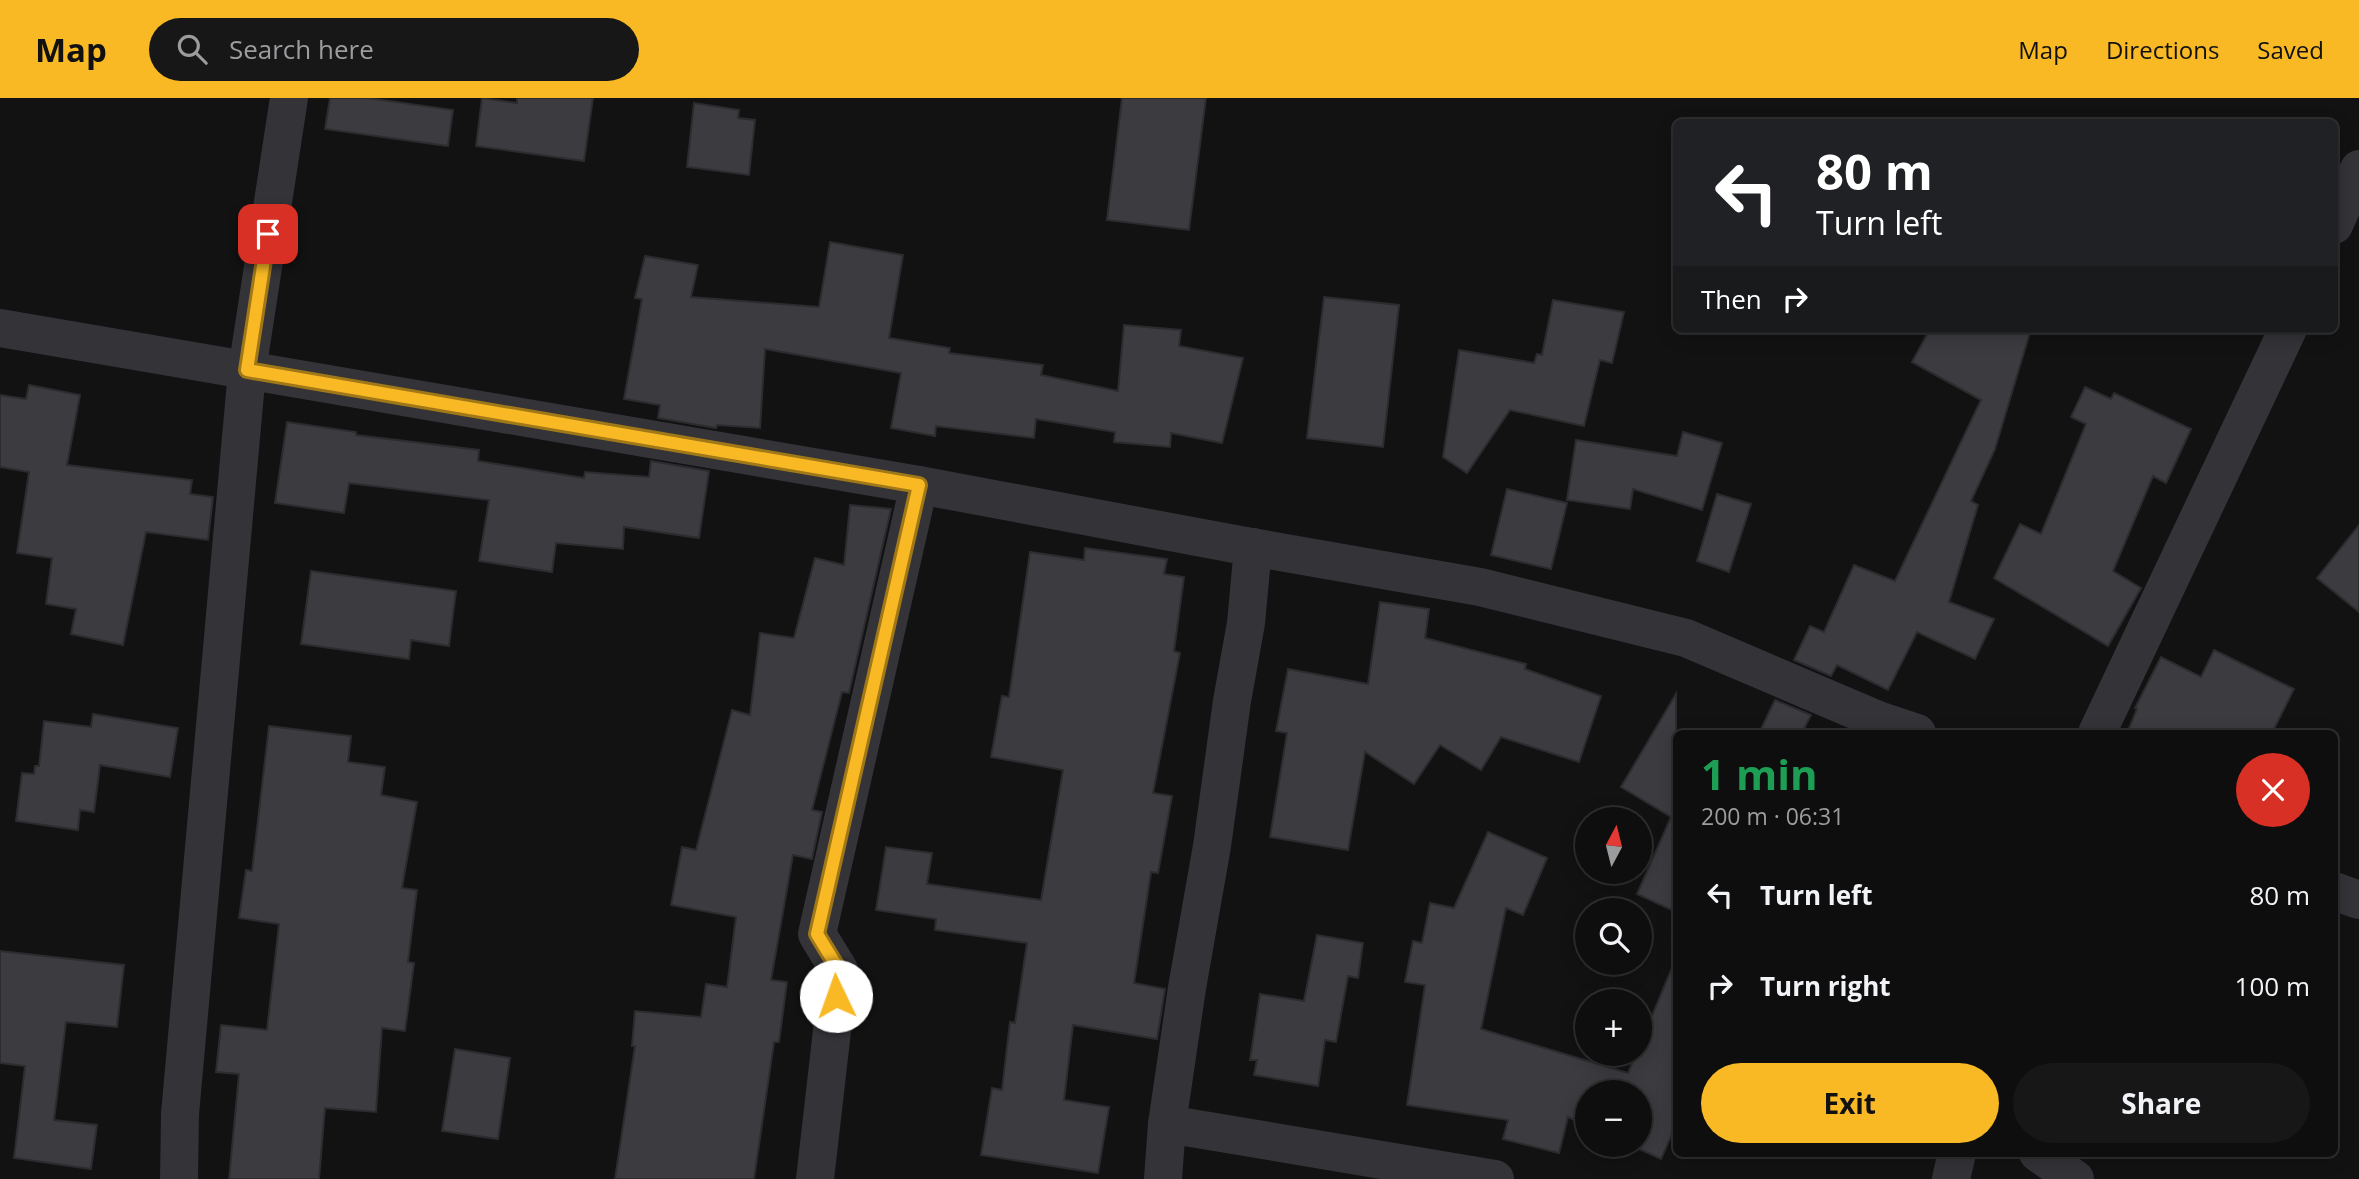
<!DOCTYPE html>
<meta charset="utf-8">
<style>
:root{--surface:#0e0e0e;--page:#171717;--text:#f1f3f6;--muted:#9b9c9e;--line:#2e2e2e;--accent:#f8b925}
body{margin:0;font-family:"Open Sans",sans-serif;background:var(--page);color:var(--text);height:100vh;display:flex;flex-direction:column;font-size:26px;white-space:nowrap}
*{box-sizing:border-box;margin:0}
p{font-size:23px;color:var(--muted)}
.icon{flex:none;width:38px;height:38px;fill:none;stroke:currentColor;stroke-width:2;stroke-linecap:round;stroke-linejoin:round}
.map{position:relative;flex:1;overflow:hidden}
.drawer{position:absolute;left:1673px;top:632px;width:665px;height:427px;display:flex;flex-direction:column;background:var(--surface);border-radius:10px;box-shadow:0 4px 18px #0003,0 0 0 2px var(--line)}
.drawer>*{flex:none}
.guide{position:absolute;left:1673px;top:21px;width:665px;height:214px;border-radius:10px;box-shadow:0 4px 18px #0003,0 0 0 2px var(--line);background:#202124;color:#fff;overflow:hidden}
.needle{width:46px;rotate:7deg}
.buttons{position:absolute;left:1575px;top:709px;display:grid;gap:14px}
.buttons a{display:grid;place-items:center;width:77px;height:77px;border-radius:50%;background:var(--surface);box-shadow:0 4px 18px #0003,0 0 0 2px var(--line);font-size:35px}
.pin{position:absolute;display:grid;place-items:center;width:60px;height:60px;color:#fff;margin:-30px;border-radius:14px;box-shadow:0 4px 10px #0006}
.me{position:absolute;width:77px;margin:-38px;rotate:357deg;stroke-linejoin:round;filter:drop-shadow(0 0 5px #0008)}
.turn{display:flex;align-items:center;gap:24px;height:147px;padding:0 28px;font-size:32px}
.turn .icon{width:91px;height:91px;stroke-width:2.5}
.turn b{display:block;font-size:49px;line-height:60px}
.then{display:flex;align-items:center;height:66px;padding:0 28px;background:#0003;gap:14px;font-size:26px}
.round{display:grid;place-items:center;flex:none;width:74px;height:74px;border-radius:37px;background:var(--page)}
.summary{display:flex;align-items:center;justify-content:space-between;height:119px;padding:0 28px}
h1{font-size:42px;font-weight:700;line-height:52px;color:#1e9e55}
.cta{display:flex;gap:14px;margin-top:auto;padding:14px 28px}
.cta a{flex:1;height:80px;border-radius:42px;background:var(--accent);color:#111;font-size:28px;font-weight:700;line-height:80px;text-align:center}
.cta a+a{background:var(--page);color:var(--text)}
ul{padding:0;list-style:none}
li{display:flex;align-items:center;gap:21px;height:91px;padding:0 28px}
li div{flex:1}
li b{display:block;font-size:26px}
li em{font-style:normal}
header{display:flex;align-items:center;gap:42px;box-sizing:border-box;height:98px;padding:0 35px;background:var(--accent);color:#111}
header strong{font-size:33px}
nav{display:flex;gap:38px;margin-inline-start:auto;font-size:24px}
.search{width:490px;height:63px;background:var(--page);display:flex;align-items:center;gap:18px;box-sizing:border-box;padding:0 24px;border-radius:38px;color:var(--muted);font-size:26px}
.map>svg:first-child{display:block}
</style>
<header>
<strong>Map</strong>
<div class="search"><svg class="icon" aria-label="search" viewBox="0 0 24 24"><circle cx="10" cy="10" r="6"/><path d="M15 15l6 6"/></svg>Search here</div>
<nav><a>Map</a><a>Directions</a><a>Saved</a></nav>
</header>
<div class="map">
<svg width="2359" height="1081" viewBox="0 0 2359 1081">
<rect width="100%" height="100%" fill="#121213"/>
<g fill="#3c3c40" stroke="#2c2c2f" stroke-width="2">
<polygon points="330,0 368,0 453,12 448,48 325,31"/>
<polygon points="482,0 517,5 517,0 593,0 584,63 476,48"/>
<polygon points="1122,0 1206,0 1189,132 1107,122"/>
<polygon points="694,5 739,12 738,20 755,22 749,77 687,69"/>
<polygon points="830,144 903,157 889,240 950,250 949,255 1043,267 1041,277 1118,293 1124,227 1181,232 1179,248 1243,260 1222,345 1171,335 1170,349 1114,344 1115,334 1036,321 1034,340 936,328 935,338 891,330 901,275 765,251 760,330 717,327 716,330 658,320 660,307 624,301 642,201 635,200 645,158 698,167 691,199 819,209"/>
<polygon points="1324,199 1399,207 1383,349 1307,340"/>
<polygon points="1553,202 1624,214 1612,265 1600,262 1584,328 1510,312 1467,375 1443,359 1459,252 1534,265 1537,256 1542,257"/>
<polygon points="1930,231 2031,231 1995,351 1971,403 1978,407 1949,504 1994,521 1975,561 1917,534 1888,592 1837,567 1831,578 1794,562 1810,528 1824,534 1854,467 1895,483 1981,302 1912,264"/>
<polygon points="29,287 80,297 67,367 192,382 190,396 213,399 208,442 146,434 123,547 71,536 76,511 46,506 52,460 17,455 29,374 0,369 0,297 26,301"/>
<polygon points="2085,289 2111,301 2114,295 2191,331 2166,385 2153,378 2113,473 2141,490 2108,548 1994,480 2020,426 2041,436 2086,326 2071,319"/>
<polygon points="287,324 356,334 356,337 479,352 478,363 584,380 585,374 649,379 651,363 709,373 699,440 624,429 623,451 556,445 552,474 479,463 489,402 349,385 344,415 275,405"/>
<polygon points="1683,334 1722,345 1702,412 1633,391 1630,411 1567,402 1576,342 1677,358"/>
<polygon points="1507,391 1567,405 1551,471 1491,457"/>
<polygon points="1717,396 1751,406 1729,474 1697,463"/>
<polygon points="850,407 891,411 849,595 842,594 812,712 822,714 812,761 793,757 771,882 787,884 779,944 774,944 754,1081 615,1081 635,948 632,948 635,913 701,919 706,886 727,889 736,819 671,807 682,749 696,752 732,612 750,617 760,535 794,540 815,460 844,467"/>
<polygon points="2359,427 2359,514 2317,480"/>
<polygon points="1085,450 1167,461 1164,476 1184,479 1174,553 1180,555 1153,695 1172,698 1158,775 1151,774 1134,885 1165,891 1157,941 1073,927 1064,1002 1109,1009 1098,1075 981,1057 992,990 1002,992 1010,924 1015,925 1027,845 935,832 936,821 876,812 886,749 932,755 927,786 1041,802 1063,672 991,659 1002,598 1009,599 1030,454 1084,462"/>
<polygon points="311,473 456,493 449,548 411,542 409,561 301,546"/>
<polygon points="1380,504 1429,511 1425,540 1526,566 1525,571 1601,598 1579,664 1501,639 1481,672 1440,647 1414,686 1365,654 1348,752 1270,739 1287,635 1276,633 1288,571 1368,586"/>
<polygon points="2214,552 2294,591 2272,635 2127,635 2137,611 2135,610 2161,559 2201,579"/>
<polygon points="1676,596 1676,814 1637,796 1671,719 1621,689"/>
<polygon points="1775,602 1811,617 1802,635 1759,635"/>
<polygon points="93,616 178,630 170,679 100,667 94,714 80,712 78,732 16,723 22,675 34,676 35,668 39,668 44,623 91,629"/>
<polygon points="269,628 351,638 348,664 385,669 381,697 417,704 402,790 417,792 408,864 414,865 405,933 382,930 376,1014 325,1010 319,1081 229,1081 239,976 216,974 221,927 267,932 279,826 239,820 246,772 252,773"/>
<polygon points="1488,734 1547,760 1523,817 1506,810 1481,931 1628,975 1636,956 1640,956 1640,947 1676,860 1676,1027 1661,1061 1628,1046 1640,1046 1640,994 1587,994 1587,1028 1568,1019 1559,1055 1503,1041 1508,1022 1407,1007 1425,887 1405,884 1413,843 1422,845 1430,805 1454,810"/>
<polygon points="1317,837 1363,845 1358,880 1348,878 1336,944 1325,942 1318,988 1254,977 1257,962 1250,962 1260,896 1304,903"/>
<polygon points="0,853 124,867 117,929 66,924 54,1022 97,1027 91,1071 14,1060 25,968 0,965"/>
<polygon points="455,951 510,960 498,1041 442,1033"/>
</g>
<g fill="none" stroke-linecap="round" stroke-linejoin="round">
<g stroke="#333338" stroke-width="38">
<polyline points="2334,127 2359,71"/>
<polyline points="0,230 919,387 1240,447 1480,489 1686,540 1878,622 1917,635"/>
<polyline points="2097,635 2288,231"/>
<polyline points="2334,793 2359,802"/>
<polyline points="1167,1026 1495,1081"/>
<polyline points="2038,1055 2075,1081"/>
<polyline points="179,1081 180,1016 247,273 289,0"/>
<polyline points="815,1081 839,872 817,836 919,387"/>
<polyline points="1163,1081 1167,1026 1187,890 1212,748 1232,603 1246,525 1253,449"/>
<polyline points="1951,1081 1957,1055"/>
</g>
</g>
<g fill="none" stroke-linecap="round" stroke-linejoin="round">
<defs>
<polyline id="route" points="268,136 247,272 919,387 817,836 839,872 836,898"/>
</defs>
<use href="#route" stroke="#a17818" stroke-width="18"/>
<use href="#route" stroke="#f8b925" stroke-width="12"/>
</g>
</svg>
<div class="buttons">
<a><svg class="needle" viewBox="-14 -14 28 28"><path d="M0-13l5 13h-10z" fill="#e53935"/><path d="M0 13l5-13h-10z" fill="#9b9c9e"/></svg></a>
<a><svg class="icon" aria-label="search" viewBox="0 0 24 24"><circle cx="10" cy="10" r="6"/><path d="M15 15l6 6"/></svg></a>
<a>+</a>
<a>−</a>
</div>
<div class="pin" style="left:268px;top:136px;background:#d93025"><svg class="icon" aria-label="arrive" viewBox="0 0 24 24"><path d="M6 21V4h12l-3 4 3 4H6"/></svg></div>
<svg class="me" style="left:836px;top:898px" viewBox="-20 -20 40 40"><circle r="19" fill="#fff"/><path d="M0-13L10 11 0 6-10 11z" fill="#f8b925"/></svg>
<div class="guide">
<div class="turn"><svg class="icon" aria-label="left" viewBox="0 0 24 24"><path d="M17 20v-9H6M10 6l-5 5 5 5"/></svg><div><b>80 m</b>Turn left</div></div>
<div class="then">Then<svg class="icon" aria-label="right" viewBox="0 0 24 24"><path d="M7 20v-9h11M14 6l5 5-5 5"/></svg></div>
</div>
<section class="drawer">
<div class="summary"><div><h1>1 min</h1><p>200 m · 06:31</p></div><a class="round" style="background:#d93025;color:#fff"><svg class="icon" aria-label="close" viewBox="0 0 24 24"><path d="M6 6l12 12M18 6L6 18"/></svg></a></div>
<ul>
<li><svg class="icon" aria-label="left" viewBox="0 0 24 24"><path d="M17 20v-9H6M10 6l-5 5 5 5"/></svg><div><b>Turn left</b></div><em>80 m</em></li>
<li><svg class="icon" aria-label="right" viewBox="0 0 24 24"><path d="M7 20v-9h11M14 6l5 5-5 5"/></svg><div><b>Turn right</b></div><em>100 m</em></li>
</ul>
<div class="cta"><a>Exit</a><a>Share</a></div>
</section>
</div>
